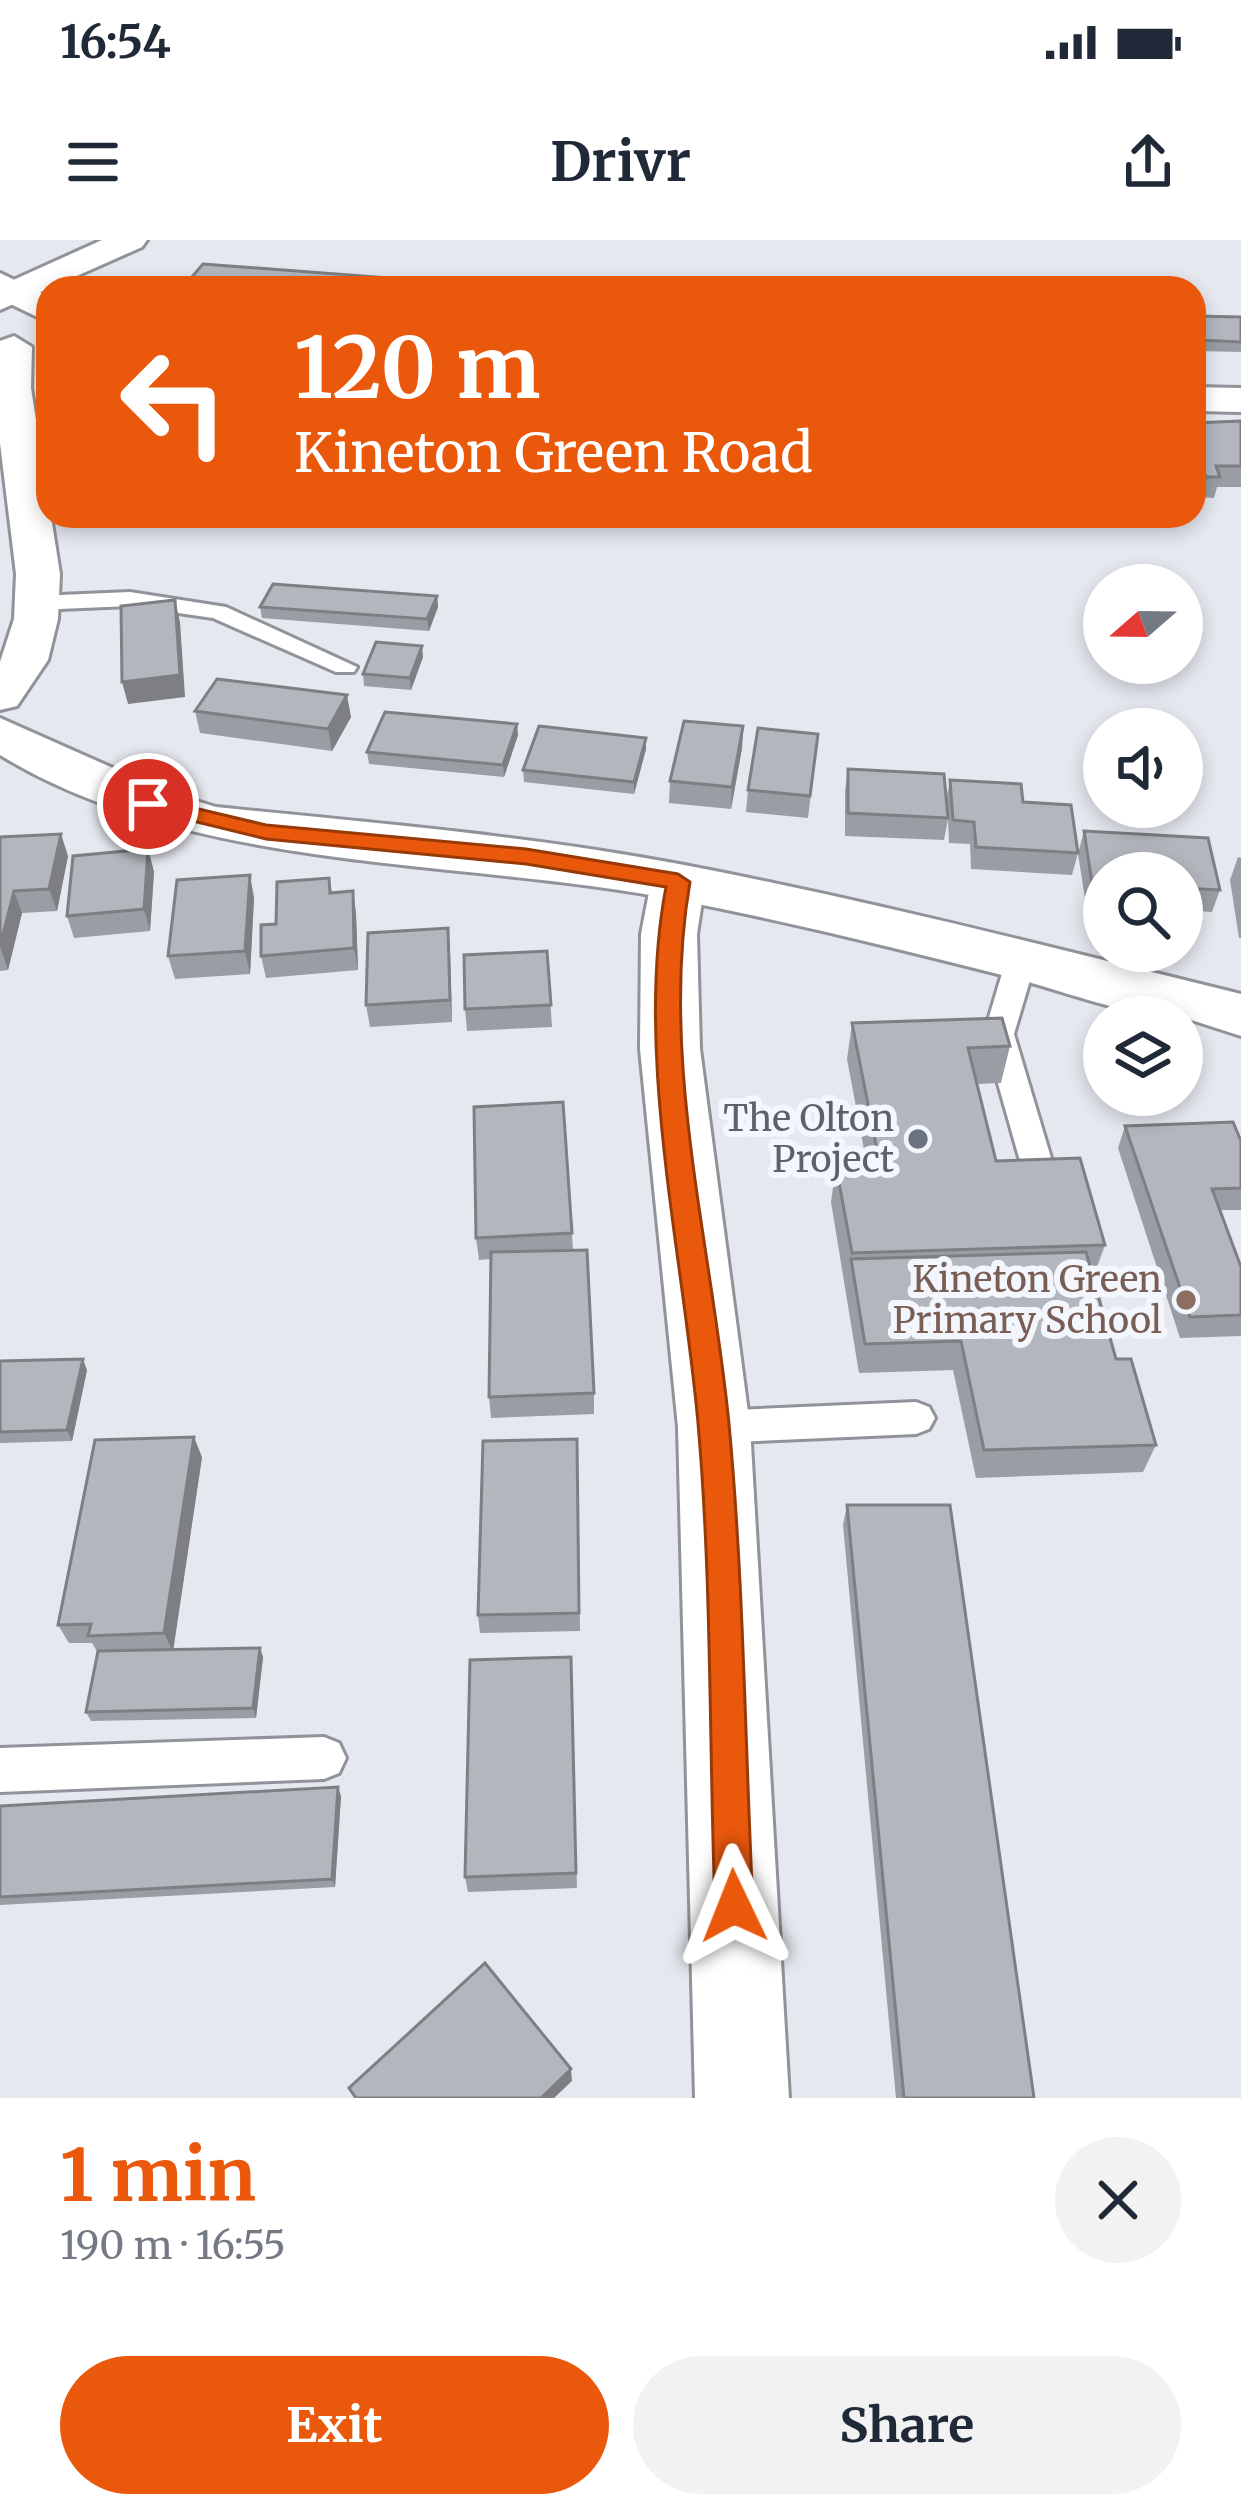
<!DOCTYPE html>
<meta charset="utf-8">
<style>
:root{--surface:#fff;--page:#f2f2f3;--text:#1f2937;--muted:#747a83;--accent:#ea580c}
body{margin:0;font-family:Merriweather,serif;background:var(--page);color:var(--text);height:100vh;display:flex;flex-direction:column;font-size:45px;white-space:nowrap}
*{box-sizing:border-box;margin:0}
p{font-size:39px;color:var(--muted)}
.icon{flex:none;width:66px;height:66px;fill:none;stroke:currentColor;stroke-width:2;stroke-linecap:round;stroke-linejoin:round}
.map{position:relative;height:1858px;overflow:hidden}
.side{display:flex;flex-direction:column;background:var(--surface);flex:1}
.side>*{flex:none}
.hud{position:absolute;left:36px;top:36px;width:1170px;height:252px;border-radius:36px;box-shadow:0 6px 18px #0003;background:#ea580c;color:#fff;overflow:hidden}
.needle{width:78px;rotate:250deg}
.buttons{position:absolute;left:1083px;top:324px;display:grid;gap:24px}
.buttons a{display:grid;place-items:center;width:120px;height:120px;border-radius:50%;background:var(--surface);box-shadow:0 6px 18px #0003;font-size:60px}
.pin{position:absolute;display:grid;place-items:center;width:102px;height:102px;color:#fff;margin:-51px;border:6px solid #fff;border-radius:50%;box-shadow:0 3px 12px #0007}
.me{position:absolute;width:132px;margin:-66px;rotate:358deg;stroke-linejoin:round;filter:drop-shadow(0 0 9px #0008)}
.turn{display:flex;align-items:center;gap:42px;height:252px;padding:0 60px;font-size:54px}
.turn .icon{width:156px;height:156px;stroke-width:2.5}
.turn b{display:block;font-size:84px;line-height:102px}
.round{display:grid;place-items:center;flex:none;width:126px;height:126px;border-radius:63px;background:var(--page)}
.head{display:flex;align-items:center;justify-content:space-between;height:204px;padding:0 60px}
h1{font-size:72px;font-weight:700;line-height:90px;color:var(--accent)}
.cta{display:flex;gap:24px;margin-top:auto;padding:24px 60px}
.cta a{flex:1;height:138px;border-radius:72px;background:var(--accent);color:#fff;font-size:48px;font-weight:700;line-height:138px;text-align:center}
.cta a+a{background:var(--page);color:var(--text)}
.status{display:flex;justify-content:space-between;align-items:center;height:84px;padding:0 60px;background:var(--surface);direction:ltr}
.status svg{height:33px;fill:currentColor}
header{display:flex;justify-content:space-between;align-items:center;height:156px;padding:0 60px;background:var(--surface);font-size:54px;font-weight:700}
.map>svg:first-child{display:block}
</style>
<div class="status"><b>16:54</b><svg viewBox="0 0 49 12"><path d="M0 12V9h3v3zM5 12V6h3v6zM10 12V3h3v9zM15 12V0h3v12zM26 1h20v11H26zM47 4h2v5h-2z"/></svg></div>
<header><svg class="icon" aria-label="menu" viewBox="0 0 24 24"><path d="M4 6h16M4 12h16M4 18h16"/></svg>Drivr<svg class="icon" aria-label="share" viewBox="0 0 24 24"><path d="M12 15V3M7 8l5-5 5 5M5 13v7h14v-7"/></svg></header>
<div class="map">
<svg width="1241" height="1858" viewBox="0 0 1241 1858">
<rect width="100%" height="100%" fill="#e5e8ef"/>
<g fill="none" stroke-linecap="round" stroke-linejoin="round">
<defs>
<g id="service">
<polygon points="130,352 226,367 357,427 354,432 336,432 213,378 130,366 36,370 24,363 36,356"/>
<polygon points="1021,710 1036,720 1014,794 1054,928 1038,940 1022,928 984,794 1006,720"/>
<polygon points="916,1162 929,1167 935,1178 929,1189 916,1194 714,1203 701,1198 695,1187 701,1176 714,1171"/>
<polygon points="324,1497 339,1503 346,1518 339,1533 324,1539 0,1552 0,1508"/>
</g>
<g id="minor">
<polygon points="14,96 32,107 31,148 60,334 58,379 48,420 17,466 0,470 0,422 14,379 16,334 0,203 0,101"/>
<polygon points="678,625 697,630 705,642 697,694 700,809 750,1187 789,1858 695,1858 678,1187 640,809 641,694 651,642 659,630"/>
</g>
<g id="tertiary">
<polygon points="0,33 48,56 48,82 0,59"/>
<polygon points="1194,147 1241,148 1241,172 1194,171"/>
<path d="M0,478L167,552L216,567C370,583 526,595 679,624C868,660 1054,708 1241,754V796L1182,777C1128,777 1067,752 1014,738C903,710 791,682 678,660C456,617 195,634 0,515Z"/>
</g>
<polygon id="trunk" points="102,0 147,0 142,7 0,70 0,46"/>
</defs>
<use href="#service" stroke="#909399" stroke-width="6"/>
<use href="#minor" stroke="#909399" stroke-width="6"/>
<use href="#tertiary" stroke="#909399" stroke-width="6"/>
<use href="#trunk" stroke="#909399" stroke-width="6"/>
<use href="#service" fill="#fff" fill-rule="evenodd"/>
<use href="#minor" fill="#fff" fill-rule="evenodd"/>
<use href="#tertiary" fill="#fff" fill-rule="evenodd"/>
<use href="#trunk" fill="#fff" fill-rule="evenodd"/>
</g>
<g fill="#9a9da3">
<polygon points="1194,76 1241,77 1241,112 1197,111 1194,103"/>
<polygon points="1241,181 1241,247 1217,247 1214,258 1201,257 1200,256 1199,260 1194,260 1194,183"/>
<polygon points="77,276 150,276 146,284 78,281"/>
<polygon points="437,356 438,367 429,391 262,378 260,367"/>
<polygon points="423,417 411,450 364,446 363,434"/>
<polygon points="195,471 351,477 332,511 200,493"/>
<polygon points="743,486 742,508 731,569 669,563 670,541"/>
<polygon points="818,494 808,578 746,572 748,550"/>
<polygon points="518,495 504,537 369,524 367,512"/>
<polygon points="646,498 646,509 634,554 524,542 523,530"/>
<polygon points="848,529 946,562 950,540 1023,562 1078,613 1072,635 971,629 970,604 949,603 948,579 944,600 845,596 845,551"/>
<polygon points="1084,591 1208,598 1220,650 1212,672 1182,670 1182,633 1104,633 1104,666 1086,665 1078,614"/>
<polygon points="0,597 68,616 57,671 22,673 8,730 0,731"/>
<polygon points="148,609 154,632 150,691 74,698 67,676"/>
<polygon points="1238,617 1241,618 1241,698 1239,698 1230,640"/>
<polygon points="329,638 332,653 353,651 356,674 358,730 266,738 261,716 276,684"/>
<polygon points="254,658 250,734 175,739 168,716"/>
<polygon points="448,688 452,782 370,787 366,765"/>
<polygon points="547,711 552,787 467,791 465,769"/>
<polygon points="852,783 1010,806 1001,843 977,844 996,921 1105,1005 1093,1038 1116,1119 1156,1205 1143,1232 976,1238 953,1130 859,1133 831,962 836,926 867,925 847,819"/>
<polygon points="563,862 573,1010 594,1153 594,1174 491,1178 489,1157 491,1019 479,1020 476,998"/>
<polygon points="1125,886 1241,901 1241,970 1220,970 1241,1027 1241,1096 1180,1098 1118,908"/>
<polygon points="0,1121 87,1130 72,1201 0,1203"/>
<polygon points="577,1199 580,1391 480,1393 478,1375"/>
<polygon points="202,1217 173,1409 260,1408 263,1417 256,1478 91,1481 86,1472 98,1413 92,1403 69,1403 58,1385"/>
<polygon points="847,1265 1034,1858 896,1858 843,1285"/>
<polygon points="571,1417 577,1648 468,1652 465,1637"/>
<polygon points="341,1556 335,1647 0,1665 0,1566"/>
</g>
<g fill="#7d7f84">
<polygon points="437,356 438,367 429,391 427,379"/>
<polygon points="175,360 180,382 185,457 128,464 122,442"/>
<polygon points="422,406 423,417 411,450 410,438"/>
<polygon points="347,455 351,477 332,511 328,489"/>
<polygon points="517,484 518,495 504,537 503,525"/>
<polygon points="743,486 742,508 731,569 732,547"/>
<polygon points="646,498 646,509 634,554 634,542"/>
<polygon points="61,594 68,616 57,671 49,649"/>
<polygon points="148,609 154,632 150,691 144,669"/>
<polygon points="250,635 254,658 250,734 245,711"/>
<polygon points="14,651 22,673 8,730 0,706"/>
<polygon points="353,651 356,674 358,730 354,708"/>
<polygon points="448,688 450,711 452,782 450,760"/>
<polygon points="83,1119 87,1130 72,1201 67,1190"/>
<polygon points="194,1197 202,1217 173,1412 164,1393"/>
<polygon points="260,1408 263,1417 256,1478 253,1468"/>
<polygon points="338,1547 341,1556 335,1647 332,1639"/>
<polygon points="571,1829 572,1841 554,1858 541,1858"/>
</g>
<g fill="#b3b6bd" stroke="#7d7f84" stroke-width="3">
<polygon points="203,24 456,43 453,48 210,48 184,46"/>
<polygon points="537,38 592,41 589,48 533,48"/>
<polygon points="470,46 520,48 469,48"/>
<polygon points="1194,76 1241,77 1241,102 1199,100 1194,85"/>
<polygon points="1241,181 1241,226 1216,226 1220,237 1206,237 1194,203 1194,183"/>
<polygon points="1194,212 1205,239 1194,239"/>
<polygon points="273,344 437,356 427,379 260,367"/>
<polygon points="175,360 180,435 122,442 121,366"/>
<polygon points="376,402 422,406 410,438 363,434"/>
<polygon points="217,439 347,455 328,489 195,471"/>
<polygon points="385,472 517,484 503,525 367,512"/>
<polygon points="684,481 743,486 732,547 670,541"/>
<polygon points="539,486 646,498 634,542 523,530"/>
<polygon points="758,488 818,494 810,556 748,550"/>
<polygon points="848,529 944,534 948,578 848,573"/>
<polygon points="950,540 1021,544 1023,562 1071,565 1078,613 976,607 974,582 953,580"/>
<polygon points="1084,591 1208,598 1220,650 1182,648 1182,633 1104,633 1104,643 1092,643"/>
<polygon points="61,594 49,649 14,651 0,706 0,597"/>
<polygon points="148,609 144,669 67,676 73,616"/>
<polygon points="250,635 245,711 168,716 177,640"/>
<polygon points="329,638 330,653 353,651 354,708 261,716 261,685 276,684 277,642"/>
<polygon points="448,688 450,760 366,765 368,693"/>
<polygon points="547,711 551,765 465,769 464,715"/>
<polygon points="1002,778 1010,806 968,808 996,921 1080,918 1105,1005 852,1013 836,926 880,925 852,783"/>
<polygon points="563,862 572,993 476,998 474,867"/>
<polygon points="1233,882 1241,901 1241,948 1212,949 1241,1027 1241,1075 1190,1077 1125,886"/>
<polygon points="587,1010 594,1153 489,1157 491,1012"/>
<polygon points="1086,1012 1116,1119 1131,1119 1156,1205 984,1210 961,1101 865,1104 851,1019"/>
<polygon points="83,1119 67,1190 0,1192 0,1121"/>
<polygon points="194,1197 164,1393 88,1396 91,1384 58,1385 95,1200"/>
<polygon points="577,1199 579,1373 478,1375 483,1201"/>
<polygon points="847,1265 950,1265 1034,1858 904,1858"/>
<polygon points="260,1408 253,1468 86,1472 98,1411"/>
<polygon points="571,1417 576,1633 465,1637 470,1420"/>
<polygon points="338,1547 332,1639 0,1657 0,1566"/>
<polygon points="485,1723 571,1829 541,1858 356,1858 349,1848"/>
</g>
<path fill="#ea580c" stroke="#983908" stroke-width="3" d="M148,557L266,585L526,609L678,634L690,642C659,819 712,1007 729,1184C744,1344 745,1506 753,1666L747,1680L734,1685L720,1680L715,1666C709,1506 712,1342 698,1183C683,1014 634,812 666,647L526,624L266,599L140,568V559Z"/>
<circle fill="#6b7280" stroke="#f3f6fd" stroke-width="4.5" cx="918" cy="899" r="12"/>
<circle fill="#8d6e63" stroke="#f3f6fd" stroke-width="4.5" cx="1186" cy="1060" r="12"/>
<g text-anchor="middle" stroke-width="12" stroke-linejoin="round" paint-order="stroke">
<g font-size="36" fill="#5b616d" stroke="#f3f6fd" text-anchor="end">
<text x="894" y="891">The Olton<tspan x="894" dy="41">Project</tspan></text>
</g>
<g font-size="36" fill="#785e54" stroke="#f3f6fd" text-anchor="end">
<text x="1162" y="1052">Kineton Green<tspan x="1162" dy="41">Primary School</tspan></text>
</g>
</g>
</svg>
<div class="buttons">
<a><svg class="needle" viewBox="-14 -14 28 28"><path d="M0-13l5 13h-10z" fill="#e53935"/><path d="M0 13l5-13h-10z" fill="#747a83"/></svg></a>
<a><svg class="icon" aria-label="sound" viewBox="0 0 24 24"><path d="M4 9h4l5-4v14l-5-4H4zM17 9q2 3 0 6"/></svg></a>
<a><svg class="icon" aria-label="search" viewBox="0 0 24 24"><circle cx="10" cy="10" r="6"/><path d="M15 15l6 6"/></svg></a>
<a><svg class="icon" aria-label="layers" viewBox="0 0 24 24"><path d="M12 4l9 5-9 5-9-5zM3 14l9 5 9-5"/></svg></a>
</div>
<div class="pin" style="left:148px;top:564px;background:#d93025"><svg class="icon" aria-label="arrive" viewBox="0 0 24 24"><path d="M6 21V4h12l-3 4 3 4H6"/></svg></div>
<svg class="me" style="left:734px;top:1666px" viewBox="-20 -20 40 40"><path d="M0-17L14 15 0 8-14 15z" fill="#ea580c" stroke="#fff" stroke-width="4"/></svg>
<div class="hud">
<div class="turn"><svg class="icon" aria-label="left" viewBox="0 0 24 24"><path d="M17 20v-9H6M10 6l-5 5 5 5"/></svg><div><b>120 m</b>Kineton Green Road</div></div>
</div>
</div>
<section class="side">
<div class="head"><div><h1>1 min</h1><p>190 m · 16:55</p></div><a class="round"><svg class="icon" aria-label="close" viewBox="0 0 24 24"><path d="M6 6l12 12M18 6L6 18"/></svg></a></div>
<div class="cta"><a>Exit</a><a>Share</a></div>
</section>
